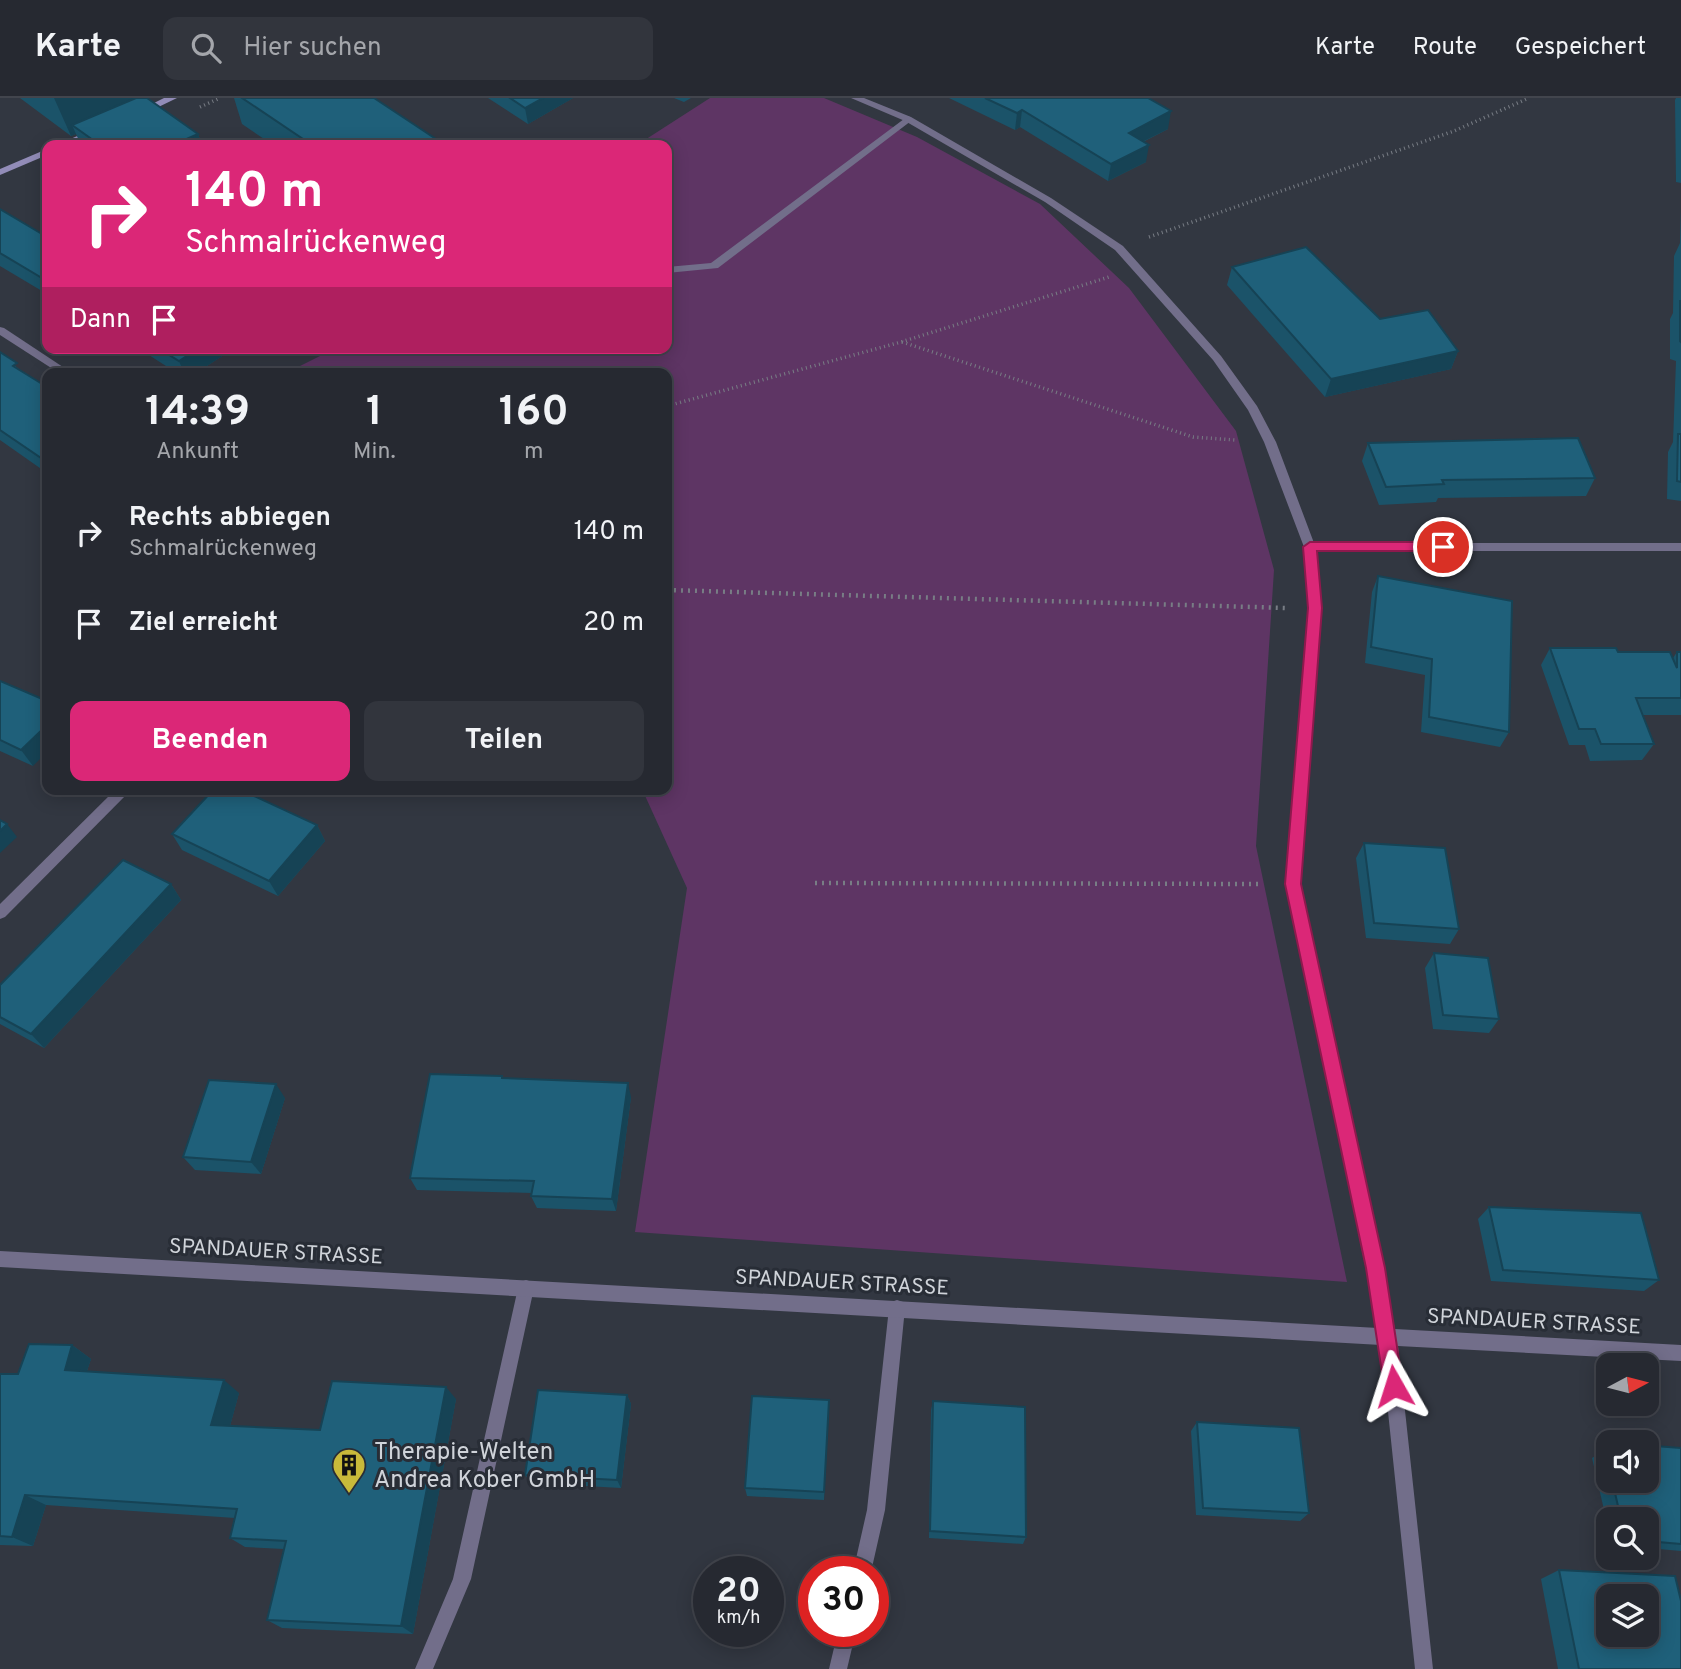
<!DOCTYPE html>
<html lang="de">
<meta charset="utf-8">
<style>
:root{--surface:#262931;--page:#32353d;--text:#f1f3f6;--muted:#a4a6ab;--line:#42454d;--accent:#db2777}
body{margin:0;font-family:Overpass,sans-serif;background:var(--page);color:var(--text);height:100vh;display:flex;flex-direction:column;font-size:26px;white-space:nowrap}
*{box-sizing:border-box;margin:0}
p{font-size:23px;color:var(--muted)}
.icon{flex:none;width:38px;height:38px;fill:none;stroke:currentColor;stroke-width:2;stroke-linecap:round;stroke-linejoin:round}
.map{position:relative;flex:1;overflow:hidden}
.drawer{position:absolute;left:42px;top:270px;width:630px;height:427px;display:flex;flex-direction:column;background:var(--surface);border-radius:14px;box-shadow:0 4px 18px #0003,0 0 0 2px var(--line)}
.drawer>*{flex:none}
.guide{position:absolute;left:42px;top:42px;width:630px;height:214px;border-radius:14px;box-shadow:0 4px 18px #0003,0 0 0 2px var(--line);background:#db2777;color:#fff;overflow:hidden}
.needle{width:46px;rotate:83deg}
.buttons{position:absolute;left:1596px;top:1255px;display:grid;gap:14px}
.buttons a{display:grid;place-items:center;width:63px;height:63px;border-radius:14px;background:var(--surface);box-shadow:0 4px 18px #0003,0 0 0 2px var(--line);font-size:35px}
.speed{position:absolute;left:693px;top:1458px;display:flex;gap:14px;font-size:35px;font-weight:700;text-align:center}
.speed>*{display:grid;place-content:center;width:91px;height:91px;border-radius:50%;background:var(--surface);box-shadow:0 4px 18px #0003,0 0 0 2px var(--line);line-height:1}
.speed small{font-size:18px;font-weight:400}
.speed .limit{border:10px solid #d22;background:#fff;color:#111}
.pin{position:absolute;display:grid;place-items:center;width:60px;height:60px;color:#fff;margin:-30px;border:4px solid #fff;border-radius:50%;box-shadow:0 2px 7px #0007}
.me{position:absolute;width:77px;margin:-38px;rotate:354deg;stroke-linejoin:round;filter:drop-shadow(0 0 5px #0008)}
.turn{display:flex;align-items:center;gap:24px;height:147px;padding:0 28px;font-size:32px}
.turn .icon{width:91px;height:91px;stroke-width:2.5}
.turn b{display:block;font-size:49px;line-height:60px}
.then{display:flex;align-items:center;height:66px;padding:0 28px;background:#0003;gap:14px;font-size:26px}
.eta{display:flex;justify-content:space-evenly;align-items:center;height:119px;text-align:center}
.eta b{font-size:42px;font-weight:700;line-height:49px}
.cta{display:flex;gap:14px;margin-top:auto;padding:14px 28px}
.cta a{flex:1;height:80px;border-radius:14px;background:var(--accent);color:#fff;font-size:28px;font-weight:700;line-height:80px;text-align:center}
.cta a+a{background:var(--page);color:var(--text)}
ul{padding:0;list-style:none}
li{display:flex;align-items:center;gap:21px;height:91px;padding:0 28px}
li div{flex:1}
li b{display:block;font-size:26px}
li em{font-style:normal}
header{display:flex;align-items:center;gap:42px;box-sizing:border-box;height:98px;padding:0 35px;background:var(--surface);border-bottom:2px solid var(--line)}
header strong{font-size:33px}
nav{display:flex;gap:38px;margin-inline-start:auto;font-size:24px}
.search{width:490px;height:63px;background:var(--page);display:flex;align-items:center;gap:18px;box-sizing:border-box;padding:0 24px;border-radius:14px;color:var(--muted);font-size:26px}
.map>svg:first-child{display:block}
</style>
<header>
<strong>Karte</strong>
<div class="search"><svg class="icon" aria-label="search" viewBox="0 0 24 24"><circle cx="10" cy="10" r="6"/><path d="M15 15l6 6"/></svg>Hier suchen</div>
<nav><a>Karte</a><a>Route</a><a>Gespeichert</a></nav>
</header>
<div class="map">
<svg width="1681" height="1571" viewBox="0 0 1681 1571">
<rect width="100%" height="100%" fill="#323741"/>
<polygon fill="#5e3564" points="710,0 824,0 917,39 1040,106 1129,190 1236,333 1274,472 1256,748 1347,1184 635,1134 687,790 642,691 667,691 667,275 286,275 336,250 667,250 667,47 637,47"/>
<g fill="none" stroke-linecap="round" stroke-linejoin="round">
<g stroke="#787d85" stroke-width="3.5" stroke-dasharray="1 3.5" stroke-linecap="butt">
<polyline points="200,9 220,0"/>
<polyline points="1149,139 1454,33 1529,0"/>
<polyline points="902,244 1193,339 1235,342"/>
<polyline points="667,308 901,244 1109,179"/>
</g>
<g stroke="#787d85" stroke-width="4.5" stroke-dasharray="2 5" stroke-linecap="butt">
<polyline points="667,492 1287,510"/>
<polyline points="815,785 1262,786"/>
</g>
<g fill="#726e8a" fill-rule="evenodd">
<polygon points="908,18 913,21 911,23 718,170 667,175 667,169 711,165"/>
<polygon points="526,1182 532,1184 534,1190 471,1481 433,1571 415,1571 453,1481 518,1190 520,1184"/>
<polygon points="897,1202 903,1204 905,1210 885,1412 871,1474 853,1474 867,1412 889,1210 891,1204"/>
<polygon points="838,1533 856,1533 847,1571 829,1571"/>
</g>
<g fill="#726e8a" fill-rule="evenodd">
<polygon points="851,0 864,0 911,19 1051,100 1123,148 1221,258 1257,308 1276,344 1314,445 1681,445 1681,453 1316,453 1322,511 1300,786 1395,1231 1681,1247 1681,1263 1398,1248 1433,1571 1415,1571 1381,1247 0,1169 0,1153 1378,1230 1286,786 1310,511 1304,449 1264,344 1248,312 1213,262 1115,152 1045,104 905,23"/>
<polygon points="0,229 4,230 72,275 59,275 0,237"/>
<polygon points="116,691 132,691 5,819 0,821 0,806"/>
</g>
<g fill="#928cb8" fill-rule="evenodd">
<polygon points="164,0 177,0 144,16 136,14"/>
<polygon points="93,31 98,34 96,36 69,47 57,47"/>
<polygon points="47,51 47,57 0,77 0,71"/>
</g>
</g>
<g fill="#1b5369">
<polygon points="20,0 147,0 198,36 202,47 83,47 80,45 76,36 71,38"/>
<polygon points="234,0 374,0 445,47 273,47 242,26"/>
<polygon points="488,0 573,0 528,26"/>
<polygon points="674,0 691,0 684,4"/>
<polygon points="949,0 1148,0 1168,31 1143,44 1146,64 1108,83 1020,29 1015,32"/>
<polygon points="1676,0 1681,0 1681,85 1676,84 1675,2"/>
<polygon points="1681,110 1681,403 1667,401 1668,354 1673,344 1676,263 1670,261 1670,221 1673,215 1674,158 1680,145"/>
<polygon points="0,111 47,139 47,196 0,168"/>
<polygon points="1232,169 1458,253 1451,271 1325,299 1227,187"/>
<polygon points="138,250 229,250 230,253 196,275 177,275"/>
<polygon points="0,254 21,273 47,289 47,375 0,342"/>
<polygon points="1368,345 1595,380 1586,398 1438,400 1436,404 1379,407 1362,363"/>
<polygon points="1378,478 1509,634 1500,649 1421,634 1425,577 1365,565 1372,494"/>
<polygon points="1550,550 1618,554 1673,560 1677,554 1681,554 1681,617 1642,617 1654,646 1642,662 1590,663 1585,647 1569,647 1541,567"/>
<polygon points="0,583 33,668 0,653"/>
<polygon points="317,727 325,743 278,798 182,752 172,736"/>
<polygon points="1364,745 1459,831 1450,846 1366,840 1356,760"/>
<polygon points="171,786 181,802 44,950 0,926 0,887"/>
<polygon points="1434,855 1499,921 1489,935 1433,931 1425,870"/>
<polygon points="503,980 631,999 616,1113 537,1110 531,1098 532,1095 417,1092 410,1080"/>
<polygon points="285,1000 261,1076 195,1072 183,1059"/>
<polygon points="1489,1109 1659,1182 1644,1193 1491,1183 1478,1121"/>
<polygon points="72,1247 91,1261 87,1273 239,1295 230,1328 320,1332 456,1301 413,1536 282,1530 267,1522 284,1451 245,1449 230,1440 235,1420 46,1407 33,1448 0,1447 0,1276 18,1276"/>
<polygon points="627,1297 631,1306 621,1390 531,1385 525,1377"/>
<polygon points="829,1302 824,1402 747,1398 745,1390"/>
<polygon points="933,1303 1026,1439 1023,1446 929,1440 931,1312"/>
<polygon points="1197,1324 1309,1415 1300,1423 1196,1417 1191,1333"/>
<polygon points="1655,1348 1681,1350 1681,1453 1647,1450 1647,1421 1608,1421 1608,1429 1592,1360 1605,1352 1608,1352 1608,1382 1647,1382 1647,1353"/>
<polygon points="1559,1472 1681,1571 1558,1571 1541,1481"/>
</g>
<g fill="#164355">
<polygon points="54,0 136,0 72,27 76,36 71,38"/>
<polygon points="543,0 573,0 528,26 525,10"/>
<polygon points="1022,12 1020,29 1015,32 1017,15"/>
<polygon points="1171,13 1168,31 1126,52 1129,35"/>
<polygon points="198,36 202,47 173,47"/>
<polygon points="1149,47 1146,64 1108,83 1111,66"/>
<polygon points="199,250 229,250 230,253 196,275 184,275 179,263"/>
<polygon points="1458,253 1451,271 1325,299 1331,281"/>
<polygon points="47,627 47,654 33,668 21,652"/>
<polygon points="7,726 17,739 0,755 0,733"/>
<polygon points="317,727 325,743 278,798 269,783"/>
<polygon points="171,786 181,802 44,950 31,936"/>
<polygon points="628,985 631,999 616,1113 612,1101"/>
<polygon points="276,986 285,1000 261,1076 251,1064"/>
<polygon points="72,1247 91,1261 83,1285 65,1272"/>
<polygon points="224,1282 239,1295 227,1339 211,1327"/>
<polygon points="446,1289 456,1301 413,1536 401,1528"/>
<polygon points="627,1297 631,1306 621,1390 617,1382"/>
<polygon points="829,1302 829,1311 824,1402 824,1394"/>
<polygon points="25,1397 46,1407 33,1448 12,1439"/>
</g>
<g fill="#1f607a" stroke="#164355" stroke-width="2" fill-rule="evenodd">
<polygon points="136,0 147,0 198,36 173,47 100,47 72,27"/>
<polygon points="242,0 374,0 445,47 312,47"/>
<polygon points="510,0 543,0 525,10"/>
<polygon points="985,0 1148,0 1171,13 1129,35 1149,47 1111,66 1022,12 1017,15"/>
<polygon points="0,111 47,139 47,183 0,155"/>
<polygon points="1306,149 1380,221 1428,212 1458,253 1331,281 1232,169"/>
<polygon points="1680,203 1681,203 1681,244 1680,243"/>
<polygon points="158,250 199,250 179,263"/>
<polygon points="0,254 17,265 13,268 47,289 47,364 0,332"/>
<polygon points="1678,336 1681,336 1681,384 1677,383"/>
<polygon points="1578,340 1595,380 1442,382 1444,386 1386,389 1368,345"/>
<polygon points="1378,478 1512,503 1509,634 1429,619 1432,561 1371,549"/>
<polygon points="1550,550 1616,550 1618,554 1670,554 1677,570 1677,554 1681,554 1681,600 1636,600 1654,646 1601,646 1595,631 1579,631"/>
<polygon points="0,583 47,603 47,627 21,652 0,642"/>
<polygon points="214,691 239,691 317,727 269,783 172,736"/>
<polygon points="0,722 7,726 0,733"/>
<polygon points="1364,745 1445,750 1459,831 1374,825"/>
<polygon points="123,762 171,786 31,936 0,919 0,887"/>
<polygon points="1434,855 1488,860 1499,921 1443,917"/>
<polygon points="430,976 502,978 502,980 628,985 612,1101 531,1098 534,1083 410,1080"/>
<polygon points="209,982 276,986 251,1064 183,1059"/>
<polygon points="1489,1109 1641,1115 1659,1182 1503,1172"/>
<polygon points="29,1246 72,1247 65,1272 224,1282 211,1327 320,1332 332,1283 446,1289 401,1528 267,1522 286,1443 230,1440 237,1411 25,1397 12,1439 0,1438 0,1276 18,1276"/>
<polygon points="538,1292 627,1297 617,1382 525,1377"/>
<polygon points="752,1298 829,1302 824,1394 745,1390"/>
<polygon points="933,1303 1025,1309 1026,1439 930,1433"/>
<polygon points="1197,1324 1299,1330 1309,1415 1203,1410"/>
<polygon points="1655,1348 1681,1350 1681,1446 1647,1443 1647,1421 1621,1421 1612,1382 1647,1382 1647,1354 1656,1355"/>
<polygon points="1605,1352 1608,1352 1608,1367"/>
<path d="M1559,1472L1675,1478L1681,1503V1571H1579ZM1608,1498H1647V1536H1608Z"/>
</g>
<polygon fill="#db2777" stroke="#8e194d" stroke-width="2" points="1310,444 1443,444 1449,449 1443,453 1317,453 1322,510 1301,786 1385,1170 1403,1288 1401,1295 1394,1298 1387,1295 1384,1288 1366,1170 1285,786 1308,510 1303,449"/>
<defs>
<symbol id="building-pin" viewBox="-11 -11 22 30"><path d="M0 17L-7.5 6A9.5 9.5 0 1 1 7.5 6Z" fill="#c9ba3a" stroke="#282d36"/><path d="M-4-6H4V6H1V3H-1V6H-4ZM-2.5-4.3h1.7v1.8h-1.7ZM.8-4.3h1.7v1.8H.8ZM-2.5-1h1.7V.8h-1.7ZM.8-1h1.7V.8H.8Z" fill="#111"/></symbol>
</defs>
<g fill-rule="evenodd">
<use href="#building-pin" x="330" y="1348" width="38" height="52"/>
</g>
<g text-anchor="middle" stroke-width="6" stroke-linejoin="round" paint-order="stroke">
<g font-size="21" fill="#cfd3d9" stroke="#282d36">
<text transform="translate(276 1153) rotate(3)" y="7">SPANDAUER STRASSE</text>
<text transform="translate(842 1184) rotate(3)" y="7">SPANDAUER STRASSE</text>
<text transform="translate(1534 1223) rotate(3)" y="7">SPANDAUER STRASSE</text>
</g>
<g font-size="24" fill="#cfd3d9" stroke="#282d36" text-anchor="start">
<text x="374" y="1361">Therapie-Welten<tspan x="374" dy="28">Andrea Kober GmbH</tspan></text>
</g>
</g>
</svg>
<div class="buttons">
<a><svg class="needle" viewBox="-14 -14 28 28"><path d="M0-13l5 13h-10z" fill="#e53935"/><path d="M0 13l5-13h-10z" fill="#a4a6ab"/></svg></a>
<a><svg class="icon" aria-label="sound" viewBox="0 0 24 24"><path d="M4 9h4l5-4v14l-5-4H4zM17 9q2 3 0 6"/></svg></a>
<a><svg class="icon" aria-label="search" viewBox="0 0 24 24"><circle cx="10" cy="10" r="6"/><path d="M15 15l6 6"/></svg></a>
<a><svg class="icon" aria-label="layers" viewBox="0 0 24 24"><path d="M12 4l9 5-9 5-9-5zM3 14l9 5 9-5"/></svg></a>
</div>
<div class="speed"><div>20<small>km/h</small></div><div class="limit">30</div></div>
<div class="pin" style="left:1443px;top:449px;background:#d93025"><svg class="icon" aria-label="arrive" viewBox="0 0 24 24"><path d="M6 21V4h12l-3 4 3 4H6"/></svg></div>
<svg class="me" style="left:1394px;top:1288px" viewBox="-20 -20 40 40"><path d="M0-17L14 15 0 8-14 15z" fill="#db2777" stroke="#fff" stroke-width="4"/></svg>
<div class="guide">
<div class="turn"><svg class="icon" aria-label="right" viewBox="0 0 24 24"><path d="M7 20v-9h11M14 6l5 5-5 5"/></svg><div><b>140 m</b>Schmalrückenweg</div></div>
<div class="then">Dann<svg class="icon" aria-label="arrive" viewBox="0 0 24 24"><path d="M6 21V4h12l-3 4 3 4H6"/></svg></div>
</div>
<section class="drawer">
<div class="eta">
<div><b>14:39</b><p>Ankunft</p></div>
<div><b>1</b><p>Min.</p></div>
<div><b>160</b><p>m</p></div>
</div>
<ul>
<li><svg class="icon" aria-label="right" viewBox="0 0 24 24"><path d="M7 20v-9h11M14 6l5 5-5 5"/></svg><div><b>Rechts abbiegen</b><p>Schmalrückenweg</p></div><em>140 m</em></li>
<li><svg class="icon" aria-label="arrive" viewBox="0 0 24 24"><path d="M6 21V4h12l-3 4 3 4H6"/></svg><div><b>Ziel erreicht</b></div><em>20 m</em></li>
</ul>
<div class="cta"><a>Beenden</a><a>Teilen</a></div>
</section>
</div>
